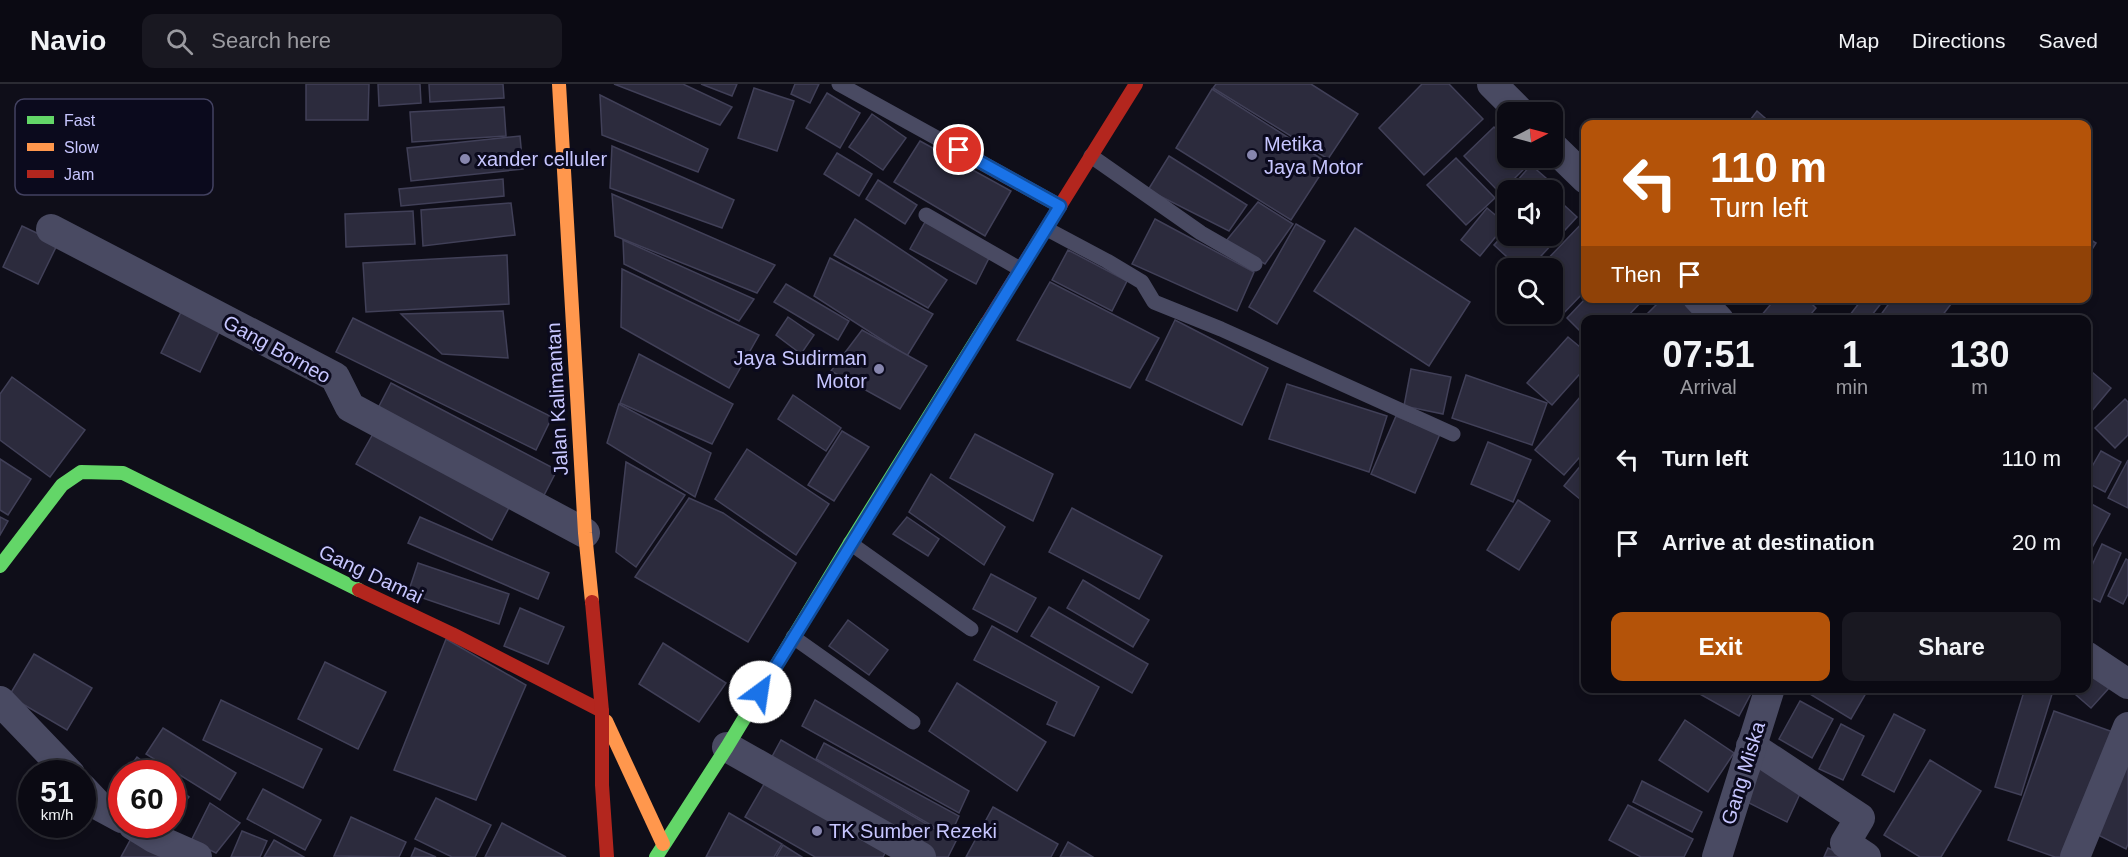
<!DOCTYPE html>
<style>
:root{--surface:#0b0a13;--page:#191821;--text:#f1f3f6;--muted:#9a9aa0;--line:#2b2b33;--accent:#b45309}
body{margin:0;font-family:Arial,sans-serif;background:var(--page);color:var(--text);height:100vh;display:flex;flex-direction:column;font-size:22px;white-space:nowrap}
*{box-sizing:border-box;margin:0}
p{font-size:20px;color:var(--muted)}
.icon{flex:none;width:33px;height:33px;fill:none;stroke:currentColor;stroke-width:2;stroke-linecap:round;stroke-linejoin:round}
.map{position:relative;flex:1;overflow:hidden}
.details{position:absolute;left:1581px;top:231px;width:510px;height:378px;display:flex;flex-direction:column;background:var(--surface);border-radius:12px;box-shadow:0 3px 9px #0003,0 0 0 2px var(--line)}
.details>*{flex:none}
.hud{position:absolute;left:1581px;top:36px;width:510px;height:183px;border-radius:12px;box-shadow:0 3px 9px #0003,0 0 0 2px var(--line);background:#b45309;color:#fff;overflow:hidden}
.needle{width:39px;rotate:84deg}
.fabs{position:absolute;left:1497px;top:18px;display:grid;gap:12px}
.fabs a{display:grid;place-items:center;width:66px;height:66px;border-radius:12px;background:var(--surface);box-shadow:0 3px 9px #0003,0 0 0 2px var(--line);font-size:30px}
.speed{position:absolute;left:18px;top:676px;display:flex;gap:12px;font-size:30px;font-weight:700;text-align:center}
.speed>*{display:grid;place-content:center;width:78px;height:78px;border-radius:50%;background:var(--surface);box-shadow:0 3px 9px #0003,0 0 0 2px var(--line);line-height:1}
.speed small{font-size:15px;font-weight:400}
.speed .limit{border:9px solid #d22;background:#fff;color:#111}
.pin{position:absolute;display:grid;place-items:center;width:51px;height:51px;color:#fff;margin:-26px;border:3px solid #fff;border-radius:50%;box-shadow:0 2px 6px #0007}
.me{position:absolute;width:66px;margin:-33px;rotate:31deg;stroke-linejoin:round;filter:drop-shadow(0 0 4px #0008)}
.turn{display:flex;align-items:center;gap:21px;height:126px;padding:0 30px;font-size:27px}
.turn .icon{width:78px;height:78px;stroke-width:2.5}
.turn b{display:block;font-size:42px;line-height:51px}
.then{display:flex;align-items:center;height:57px;padding:0 30px;background:#0003;gap:12px;font-size:22px}
.eta{display:flex;justify-content:space-evenly;align-items:center;height:102px;text-align:center}
.eta b{font-size:36px;font-weight:600;line-height:42px}
.primary-button{display:flex;gap:12px;margin-top:auto;padding:12px 30px}
.primary-button a{flex:1;height:69px;border-radius:12px;background:var(--accent);color:#fff;font-size:24px;font-weight:600;line-height:69px;text-align:center}
.primary-button a+a{background:var(--page);color:var(--text)}
ul{padding:0;list-style:none}
li{display:flex;align-items:center;gap:18px;height:84px;padding:0 30px}
li div{flex:1}
li b{display:block;font-size:22px}
li em{font-style:normal}
header{display:flex;align-items:center;gap:36px;box-sizing:border-box;height:84px;padding:0 30px;background:var(--surface);border-bottom:2px solid var(--line)}
header strong{font-size:28px}
nav{display:flex;gap:33px;margin-inline-start:auto;font-size:21px}
.search{width:420px;height:54px;background:var(--page);display:flex;align-items:center;gap:15px;box-sizing:border-box;padding:0 21px;border-radius:12px;color:var(--muted);font-size:22px}
.map>svg:first-child{display:block}
</style>
<header>
<strong>Navio</strong>
<div class="search"><svg class="icon" aria-label="search" viewBox="0 0 24 24"><circle cx="10" cy="10" r="6"/><path d="M15 15l6 6"/></svg>Search here</div>
<nav><a>Map</a><a>Directions</a><a>Saved</a></nav>
</header>
<div class="map">
<svg width="2128" height="773" viewBox="0 0 2128 773">
<rect width="100%" height="100%" fill="#0f0e19"/>
<g fill="#2c2b3d" stroke="#414058" stroke-width="1.5">
<polygon points="306,0 369,0 368,36 306,36"/>
<polygon points="378,0 420,0 421,19 379,22"/>
<polygon points="429,0 503,0 504,14 430,18"/>
<polygon points="614,0 683,0 732,23 720,41"/>
<polygon points="701,0 737,0 732,12"/>
<polygon points="795,0 819,0 810,19 791,10"/>
<polygon points="1216,0 1311,0 1358,30 1328,75 1213,4"/>
<polygon points="1422,0 1449,0 1483,35 1424,91 1379,44"/>
<polygon points="754,4 794,17 777,67 738,54"/>
<polygon points="1212,5 1328,79 1291,136 1176,64"/>
<polygon points="827,9 860,29 840,64 806,44"/>
<polygon points="600,11 708,65 698,88 602,51"/>
<polygon points="504,23 506,52 412,58 410,28"/>
<polygon points="1757,27 1772,40 1747,40"/>
<polygon points="872,30 906,54 883,86 849,63"/>
<polygon points="1494,43 1508,57 1508,74 1523,74 1529,80 1500,109 1464,72"/>
<polygon points="520,52 523,85 411,97 407,64"/>
<polygon points="920,57 1011,107 985,152 894,98"/>
<polygon points="612,62 734,116 722,144 610,104"/>
<polygon points="837,69 872,90 859,112 824,90"/>
<polygon points="1169,72 1247,121 1229,147 1148,106"/>
<polygon points="1456,74 1495,114 1466,141 1427,101"/>
<polygon points="1531,81 1546,94 1534,106 1509,106"/>
<polygon points="503,95 504,112 401,122 399,105"/>
<polygon points="878,96 917,121 905,140 866,115"/>
<polygon points="1508,108 1508,131 1496,121"/>
<polygon points="612,110 775,181 757,209 615,152"/>
<polygon points="1552,110 1577,133 1530,184 1519,184 1494,161 1508,146 1508,152 1552,152"/>
<polygon points="1258,118 1293,140 1265,180 1226,157"/>
<polygon points="511,119 515,151 423,162 421,126"/>
<polygon points="1487,124 1506,140 1480,172 1461,156"/>
<polygon points="413,127 415,160 346,163 345,130"/>
<polygon points="855,135 947,196 928,224 834,171"/>
<polygon points="1155,135 1254,188 1237,227 1132,180"/>
<polygon points="1586,135 1586,206 1561,232 1552,224 1552,184 1539,184"/>
<polygon points="925,138 990,172 976,200 910,165"/>
<polygon points="1296,140 1325,157 1277,240 1249,223"/>
<polygon points="22,142 58,159 38,200 3,183"/>
<polygon points="1355,144 1470,218 1429,282 1314,207"/>
<polygon points="2086,153 2096,159 2086,175"/>
<polygon points="623,156 754,215 739,237 624,180"/>
<polygon points="1068,166 1127,197 1112,227 1052,196"/>
<polygon points="507,171 509,220 366,228 363,179"/>
<polygon points="830,174 933,230 907,272 814,212"/>
<polygon points="622,185 759,251 729,304 621,243"/>
<polygon points="1050,198 1159,254 1130,304 1017,256"/>
<polygon points="786,200 849,237 838,256 774,218"/>
<polygon points="1586,214 1645,214 1624,236 1586,236 1586,253 1567,234"/>
<polygon points="1663,214 1680,214 1700,236 1641,236"/>
<polygon points="1776,214 1806,214 1816,224 1806,236 1762,236 1760,233"/>
<polygon points="1863,214 1880,214 1883,217 1868,236 1846,236"/>
<polygon points="1893,214 1952,214 1954,216 1939,236 1877,236"/>
<polygon points="183,224 222,242 200,288 161,269"/>
<polygon points="503,227 508,274 442,270 401,230"/>
<polygon points="788,233 814,251 801,270 776,251"/>
<polygon points="353,234 552,333 536,366 336,268"/>
<polygon points="1175,236 1268,284 1242,341 1146,296"/>
<polygon points="862,246 927,282 900,325 831,287"/>
<polygon points="1568,253 1586,268 1586,283 1552,321 1527,299"/>
<polygon points="639,270 733,320 712,360 620,319"/>
<polygon points="2086,283 2111,304 2086,334"/>
<polygon points="1411,285 1451,293 1443,330 1404,322"/>
<polygon points="1466,291 1547,319 1532,361 1452,334"/>
<polygon points="12,293 85,346 50,393 0,356 0,310"/>
<polygon points="391,299 557,386 540,419 374,332"/>
<polygon points="1287,300 1387,332 1369,388 1269,355"/>
<polygon points="1586,306 1586,366 1564,391 1535,366"/>
<polygon points="793,311 841,344 826,367 778,335"/>
<polygon points="2125,315 2128,318 2128,351 2115,364 2095,344"/>
<polygon points="619,320 711,369 695,413 607,359"/>
<polygon points="1396,332 1440,350 1415,409 1371,390"/>
<polygon points="378,341 513,416 492,456 356,380"/>
<polygon points="842,347 869,363 834,417 808,401"/>
<polygon points="975,350 1053,390 1033,437 950,394"/>
<polygon points="1488,358 1531,376 1513,418 1471,400"/>
<polygon points="747,365 829,420 796,471 715,415"/>
<polygon points="2101,367 2121,378 2105,408 2086,398 2086,393"/>
<polygon points="0,375 31,395 8,431 0,426"/>
<polygon points="1586,375 1586,420 1564,402"/>
<polygon points="2128,376 2128,424 2108,414"/>
<polygon points="626,378 685,411 636,483 616,468"/>
<polygon points="931,390 1005,443 984,481 909,428"/>
<polygon points="689,414 723,429 796,479 748,558 635,493"/>
<polygon points="1518,416 1550,437 1519,486 1487,466"/>
<polygon points="2086,417 2110,430 2086,475"/>
<polygon points="1072,424 1162,472 1139,515 1049,468"/>
<polygon points="0,433 8,437 0,451"/>
<polygon points="420,433 549,489 538,515 408,459"/>
<polygon points="907,433 939,455 928,472 893,450"/>
<polygon points="2102,460 2121,469 2100,518 2086,511 2086,494"/>
<polygon points="2126,475 2128,476 2128,510 2123,520 2108,512"/>
<polygon points="418,479 509,510 499,540 408,509"/>
<polygon points="991,490 1036,514 1017,548 973,525"/>
<polygon points="1083,496 1149,536 1133,563 1067,524"/>
<polygon points="1049,523 1148,580 1132,609 1031,552"/>
<polygon points="520,524 564,543 548,580 504,562"/>
<polygon points="848,536 888,566 869,591 829,562"/>
<polygon points="992,542 1099,603 1074,652 1047,640 1057,618 974,576"/>
<polygon points="446,555 526,601 476,716 394,686"/>
<polygon points="663,559 726,599 699,638 639,600"/>
<polygon points="34,570 92,604 67,646 9,612"/>
<polygon points="325,578 386,608 358,665 298,635"/>
<polygon points="2086,584 2109,604 2091,624 2068,604 2086,604"/>
<polygon points="957,599 1046,658 1017,707 929,647"/>
<polygon points="1689,604 1754,604 1739,632"/>
<polygon points="1800,604 1869,604 1851,635"/>
<polygon points="2025,604 2047,604 2053,607 2021,711 1995,703"/>
<polygon points="221,616 322,665 303,704 203,656"/>
<polygon points="815,616 969,707 959,729 802,642"/>
<polygon points="1800,617 1833,635 1812,674 1779,655"/>
<polygon points="2054,627 2113,648 2069,773 2055,773 2008,756"/>
<polygon points="1894,630 1925,646 1894,708 1862,691"/>
<polygon points="1685,636 1734,669 1708,708 1659,676"/>
<polygon points="1841,640 1864,652 1843,696 1819,685"/>
<polygon points="163,644 236,689 220,716 146,670"/>
<polygon points="781,656 956,757 948,773 928,773 768,680"/>
<polygon points="824,659 959,732 950,752 816,675"/>
<polygon points="137,673 159,690 125,690"/>
<polygon points="2128,673 2128,760 2126,765 2092,748"/>
<polygon points="1930,676 1981,707 1941,773 1920,773 1884,751"/>
<polygon points="1762,681 1804,701 1787,738 1745,717"/>
<polygon points="767,695 889,761 883,773 815,773 745,733"/>
<polygon points="1642,697 1702,728 1692,748 1633,718"/>
<polygon points="172,700 189,713 172,734"/>
<polygon points="263,705 321,736 305,766 247,735"/>
<polygon points="436,714 491,741 475,773 452,773 415,755"/>
<polygon points="210,719 240,739 216,769 191,757"/>
<polygon points="1628,721 1693,755 1684,773 1641,773 1609,756"/>
<polygon points="993,723 1058,760 1051,773 966,773"/>
<polygon points="729,729 782,760 774,773 706,773"/>
<polygon points="351,733 406,758 399,773 334,772"/>
<polygon points="502,739 566,773 485,773"/>
<polygon points="242,747 267,757 260,773 231,773"/>
<polygon points="133,751 174,773 121,773"/>
<polygon points="274,756 304,773 264,773"/>
<polygon points="1068,758 1093,773 1060,773"/>
<polygon points="783,761 802,773 776,773"/>
<polygon points="415,764 436,773 411,773"/>
<polygon points="1828,764 1848,773 1824,773"/>
</g>
<g fill="none" stroke-linecap="round" stroke-linejoin="round">
<g stroke="#494a62" stroke-width="15">
<polyline points="839,0 1060,122"/>
<polyline points="1091,72 1201,149 1255,180"/>
<polyline points="926,131 1020,185"/>
<polyline points="1047,145 1107,177 1142,198 1154,218 1221,245 1453,350"/>
<polyline points="850,459 971,545"/>
<polyline points="793,553 913,638"/>
</g>
<g stroke="#494a62" stroke-width="30">
<polyline points="1492,0 1520,28"/>
<polyline points="1552,62 1586,95"/>
<polyline points="51,145 335,293 350,323 585,449"/>
<polyline points="1698,214 1719,236"/>
<polyline points="2086,572 2128,600"/>
<polyline points="0,617 70,690"/>
<polyline points="1751,662 1860,734 1845,759 1866,773"/>
<polyline points="727,663 921,773"/>
<polyline points="82,704 98,721 122,734"/>
<polyline points="133,741 154,754 197,773"/>
<polyline points="1717,773 1770,604"/>
<polyline points="2075,773 2128,643"/>
</g>
<g stroke="#63d668" stroke-width="14">
<polyline points="0,482 62,401 81,388 123,389 359,506"/>
<polyline points="656,773 727,663 850,459 987,239"/>
</g>
<g stroke="#ff974d" stroke-width="14">
<polyline points="559,0 585,449 592,518"/>
<polyline points="606,637 663,760"/>
</g>
<g stroke="#b3261e" stroke-width="14">
<polyline points="987,239 1136,0"/>
<polyline points="359,506 452,550 602,627"/>
<polyline points="592,518 602,627 602,701 607,773"/>
</g>
</g>
<g fill="none" stroke-linecap="round" stroke-linejoin="round">
<defs>
<polyline id="route" points="760,608 1060,122 959,66"/>
</defs>
<use href="#route" stroke="#114b97" stroke-width="15"/>
<use href="#route" stroke="#1a73e8" stroke-width="10"/>
</g>
<g fill="#8786ae" stroke="#0b0a1d" stroke-width="2">
<circle cx="1252" cy="71" r="6"/>
<circle cx="465" cy="75" r="6"/>
<circle cx="879" cy="285" r="6"/>
<circle cx="817" cy="747" r="6"/>
</g>
<g text-anchor="middle" stroke-width="6" stroke-linejoin="round" paint-order="stroke">
<g font-size="20" fill="#c7c6ff" stroke="#0b0a1d" text-anchor="start">
<text x="1264" y="67">Metika<tspan x="1264" dy="23">Jaya Motor</tspan></text>
<text x="477" y="82">xander celluler</text>
<text x="867" y="281" text-anchor="end">Jaya Sudirman<tspan x="867" dy="23">Motor</tspan></text>
<text x="829" y="754">TK Sumber Rezeki</text>
</g>
<g font-size="20" fill="#c7c6ff" stroke="#0b0a1d">
<text transform="translate(277 265) rotate(29)" y="7">Gang Borneo</text>
<text transform="translate(557 315) rotate(-93)" y="7">Jalan Kalimantan</text>
<text transform="translate(371 490) rotate(25)" y="7">Gang Damai</text>
<text transform="translate(1743 689) rotate(-73)" y="7">Gang Miska</text>
</g>
</g>
<rect x="15" y="15" width="198" height="96" rx="9" fill="#0b0a1d" stroke="#434261" stroke-width="1.5"/>
<rect x="27" y="32" width="27" height="8" fill="#63d668"/>
<rect x="27" y="59" width="27" height="8" fill="#ff974d"/>
<rect x="27" y="86" width="27" height="8" fill="#b3261e"/>
<g font-size="16" fill="#c7c6ff">
<text x="64" y="42">Fast</text>
<text x="64" y="69">Slow</text>
<text x="64" y="96">Jam</text>
</g>
</svg>
<div class="fabs">
<a><svg class="needle" viewBox="-14 -14 28 28"><path d="M0-13l5 13h-10z" fill="#e53935"/><path d="M0 13l5-13h-10z" fill="#9a9aa0"/></svg></a>
<a><svg class="icon" aria-label="sound" viewBox="0 0 24 24"><path d="M4 9h4l5-4v14l-5-4H4zM17 9q2 3 0 6"/></svg></a>
<a><svg class="icon" aria-label="search" viewBox="0 0 24 24"><circle cx="10" cy="10" r="6"/><path d="M15 15l6 6"/></svg></a>
</div>
<div class="speed"><div>51<small>km/h</small></div><div class="limit">60</div></div>
<div class="pin" style="left:959px;top:66px;background:#d93025"><svg class="icon" aria-label="arrive" viewBox="0 0 24 24"><path d="M6 21V4h12l-3 4 3 4H6"/></svg></div>
<svg class="me" style="left:760px;top:608px" viewBox="-20 -20 40 40"><circle r="19" fill="#fff"/><path d="M0-13L10 11 0 6-10 11z" fill="#1a73e8"/></svg>
<div class="hud">
<div class="turn"><svg class="icon" aria-label="left" viewBox="0 0 24 24"><path d="M17 20v-9H6M10 6l-5 5 5 5"/></svg><div><b>110 m</b>Turn left</div></div>
<div class="then">Then<svg class="icon" aria-label="arrive" viewBox="0 0 24 24"><path d="M6 21V4h12l-3 4 3 4H6"/></svg></div>
</div>
<section class="details">
<div class="eta">
<div><b>07:51</b><p>Arrival</p></div>
<div><b>1</b><p>min</p></div>
<div><b>130</b><p>m</p></div>
</div>
<ul>
<li><svg class="icon" aria-label="left" viewBox="0 0 24 24"><path d="M17 20v-9H6M10 6l-5 5 5 5"/></svg><div><b>Turn left</b></div><em>110 m</em></li>
<li><svg class="icon" aria-label="arrive" viewBox="0 0 24 24"><path d="M6 21V4h12l-3 4 3 4H6"/></svg><div><b>Arrive at destination</b></div><em>20 m</em></li>
</ul>
<div class="primary-button"><a>Exit</a><a>Share</a></div>
</section>
</div>
